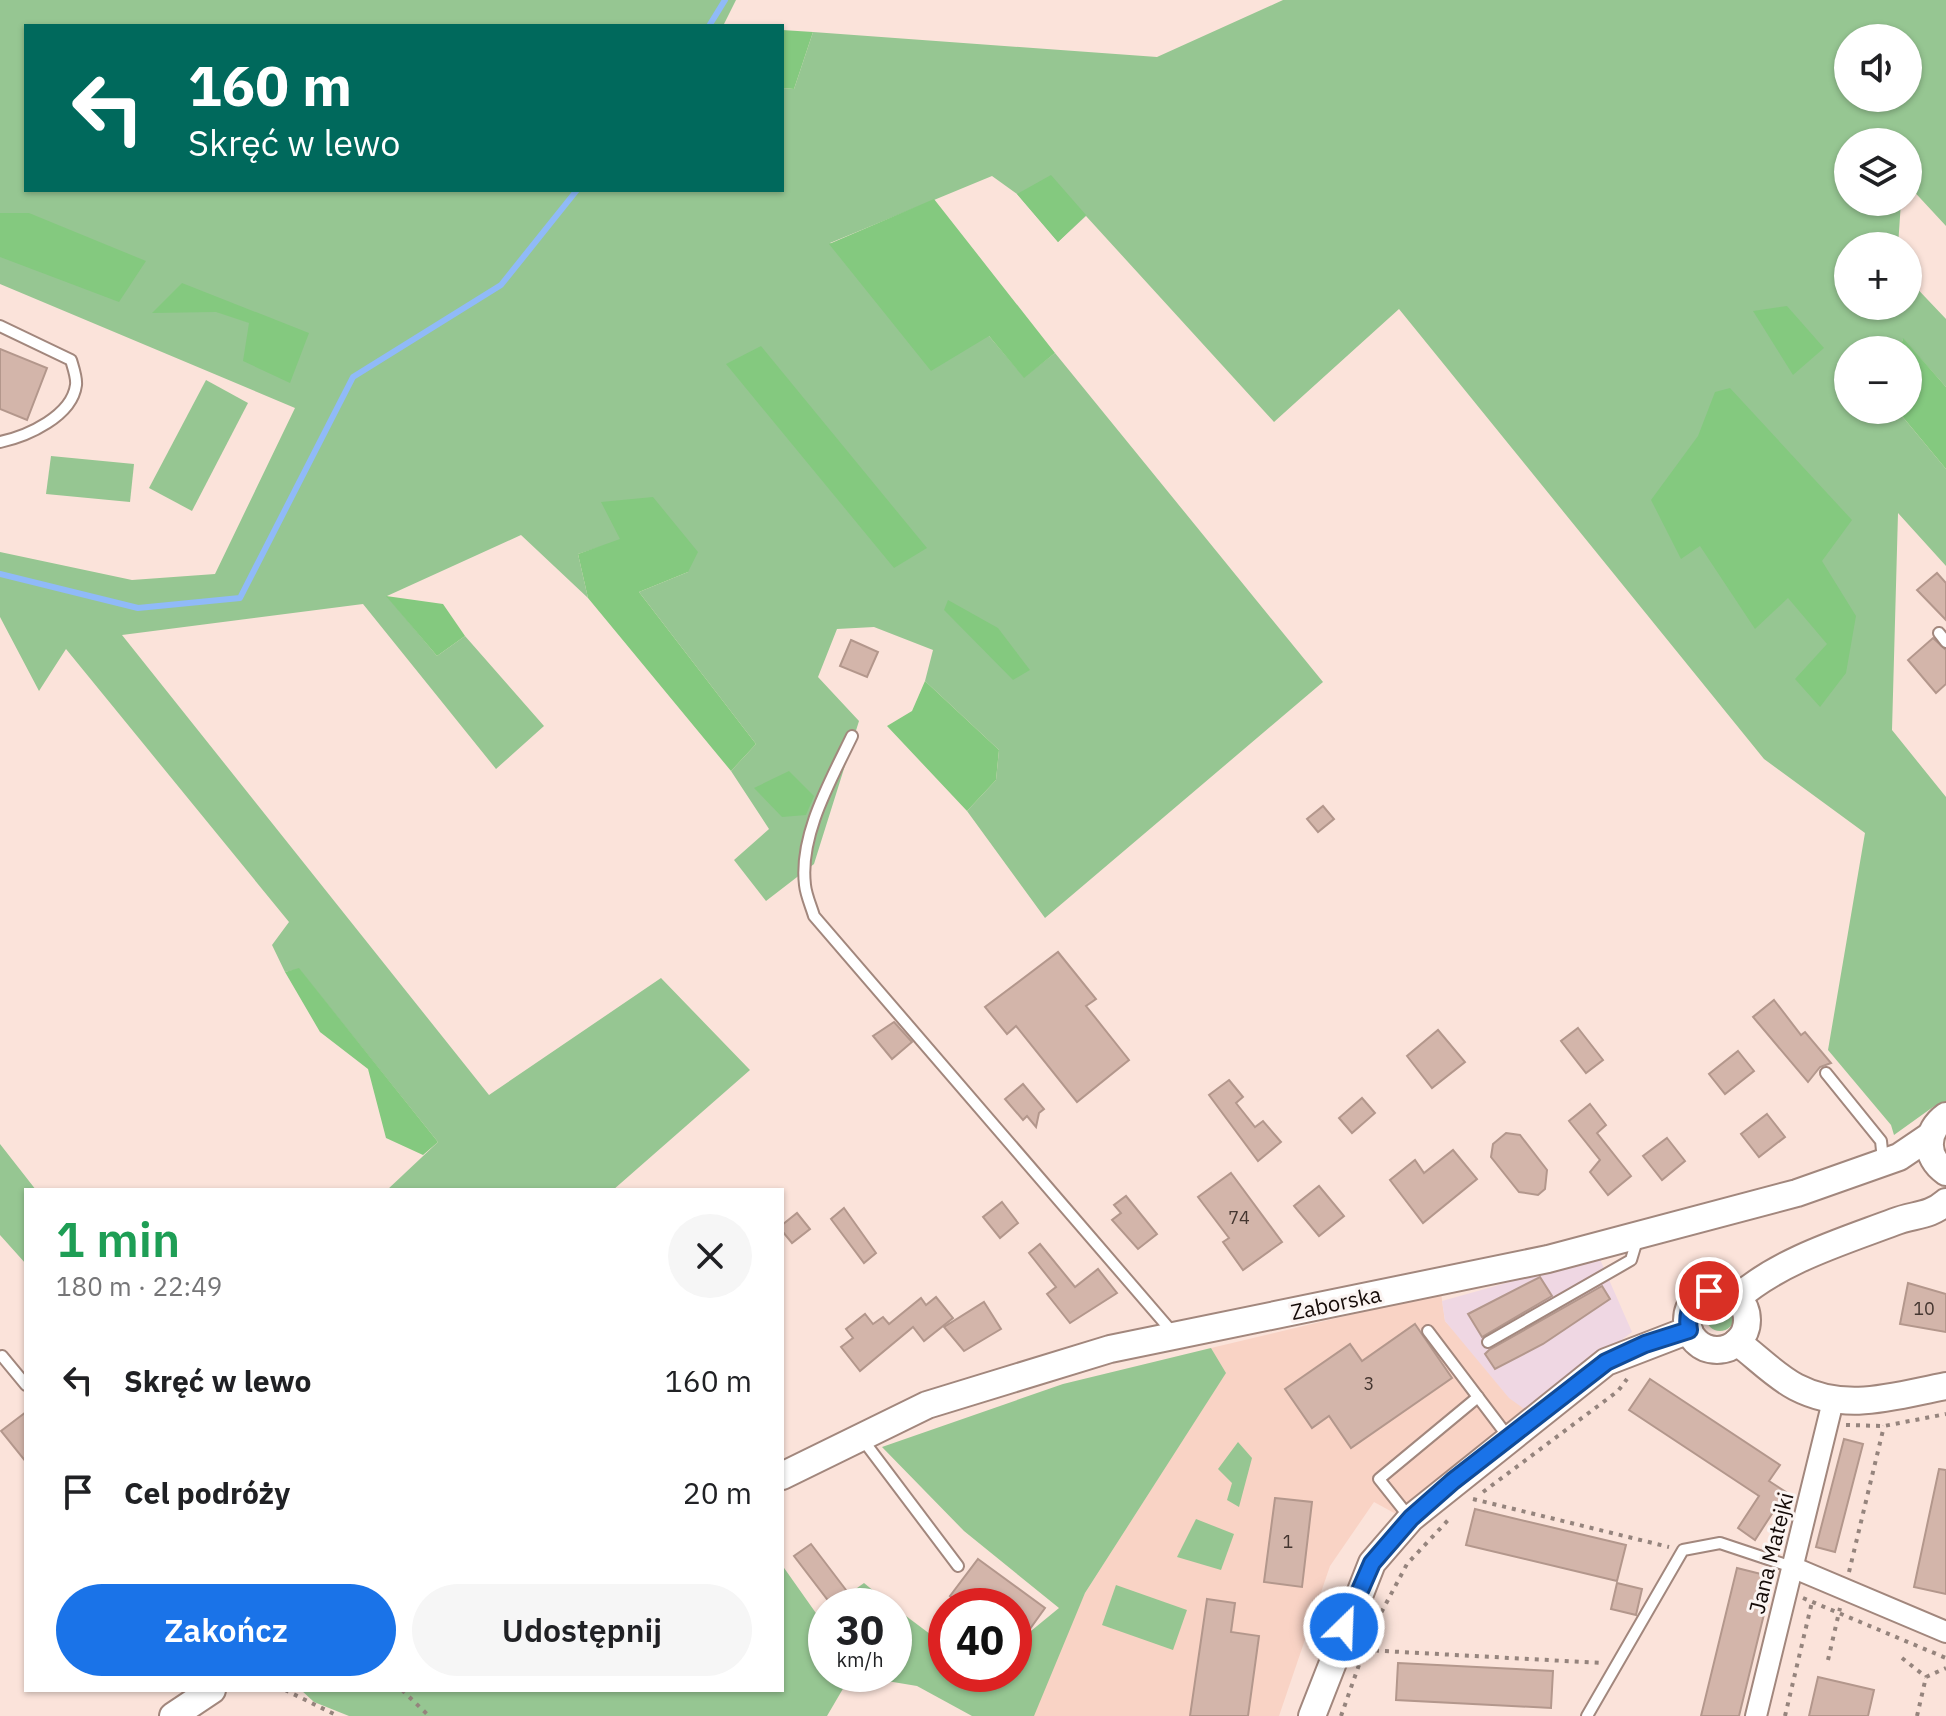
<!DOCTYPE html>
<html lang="pl">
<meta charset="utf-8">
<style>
:root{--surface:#fff;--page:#f6f6f6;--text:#202124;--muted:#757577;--accent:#1a73e8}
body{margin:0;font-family:"IBM Plex Sans",sans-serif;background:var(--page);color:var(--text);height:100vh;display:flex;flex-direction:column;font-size:30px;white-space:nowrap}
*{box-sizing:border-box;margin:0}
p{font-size:26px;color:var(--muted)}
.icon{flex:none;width:44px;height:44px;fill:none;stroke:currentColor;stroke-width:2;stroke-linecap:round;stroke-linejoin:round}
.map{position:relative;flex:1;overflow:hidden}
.sheet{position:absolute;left:24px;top:1188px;width:760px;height:504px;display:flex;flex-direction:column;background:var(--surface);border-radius:0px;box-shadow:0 2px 6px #0004}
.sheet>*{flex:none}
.top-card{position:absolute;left:24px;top:24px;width:760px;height:168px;border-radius:0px;box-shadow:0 2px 6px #0004;background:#00695c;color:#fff;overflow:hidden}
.buttons{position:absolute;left:1834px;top:24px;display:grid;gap:16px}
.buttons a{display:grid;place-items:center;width:88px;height:88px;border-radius:50%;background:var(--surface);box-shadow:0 2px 6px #0004;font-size:40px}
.speed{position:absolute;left:808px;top:1588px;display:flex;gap:16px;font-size:40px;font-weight:700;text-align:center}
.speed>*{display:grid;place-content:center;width:104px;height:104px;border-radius:50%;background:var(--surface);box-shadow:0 2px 6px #0004;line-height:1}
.speed small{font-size:20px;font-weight:400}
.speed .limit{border:12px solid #d22;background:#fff;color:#111}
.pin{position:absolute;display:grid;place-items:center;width:68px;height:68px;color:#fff;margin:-34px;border:4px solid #fff;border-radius:50%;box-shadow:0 2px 8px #0007}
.me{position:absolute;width:88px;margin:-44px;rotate:24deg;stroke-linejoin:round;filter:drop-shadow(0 0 6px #0008)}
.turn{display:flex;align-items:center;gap:28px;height:168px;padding:0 32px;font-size:36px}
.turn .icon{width:104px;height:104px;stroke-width:2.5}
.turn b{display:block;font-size:56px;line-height:68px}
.round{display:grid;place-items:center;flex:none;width:84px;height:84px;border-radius:42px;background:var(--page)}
.headline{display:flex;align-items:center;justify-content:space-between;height:136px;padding:0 32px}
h1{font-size:48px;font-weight:600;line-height:60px;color:#1e9e55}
.cta{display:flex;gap:16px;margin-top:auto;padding:16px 32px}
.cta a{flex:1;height:92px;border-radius:48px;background:var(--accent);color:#fff;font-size:32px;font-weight:600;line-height:92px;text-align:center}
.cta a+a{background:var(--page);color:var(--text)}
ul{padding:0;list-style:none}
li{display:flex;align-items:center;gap:24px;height:112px;padding:0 32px}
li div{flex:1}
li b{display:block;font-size:30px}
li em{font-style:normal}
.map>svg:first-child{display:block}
</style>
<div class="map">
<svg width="1946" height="1716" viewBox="0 0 1946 1716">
<rect width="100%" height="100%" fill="#fbe3da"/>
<polygon fill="#f9d3c5" points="1441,1293 1445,1321 1527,1411 1396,1514 1374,1502 1330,1566 1279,1716 1028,1716 1085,1593 1225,1374 1211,1348"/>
<polygon fill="#efd7e3" points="1599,1257 1632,1332 1527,1411 1509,1398 1445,1321 1442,1301"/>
<g fill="#96c692" fill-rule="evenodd">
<path d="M0,0H736L723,26H26V190H782V88L794,89L813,32L1157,57L1283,0H1946V226L1908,185V142H1848V202H1901L1898,246H1848V306H1908V279L1946,319V387L1903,339L1900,350H1848V410H1897L1946,469V566L1898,513L1892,730L1946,797V1103L1933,1107L1894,1135L1891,1125L1828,1050L1865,833L1764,759L1399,309L1274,422L1086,216L1058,242L1017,194L992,176L830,243L989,336L1024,377L1055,353L1323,682L1045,918L967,811L996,780L999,750L925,681L933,650L874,627L837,629L818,677L859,721L814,864L766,901L734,860L769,829L731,771L756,744L639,592L688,572L621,540L578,554L588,598L521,535L387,596L437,656L465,636L544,726L496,769L363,604L122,635L489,1095L661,978L750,1070L613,1190H387L438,1142L299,969L285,972L272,945L289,922L66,649L39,691L0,617V552L132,580L215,574L295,408L0,284ZM1848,38H1908V98H1848Z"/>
<polygon points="206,380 248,403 192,511 149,488"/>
<polygon points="51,456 134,464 130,502 46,494"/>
<polygon points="0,1144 36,1190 26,1190 26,1264 0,1235"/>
<circle cx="1720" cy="1317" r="14"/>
<polygon points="1211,1348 1226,1373 1085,1593 1034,1716 972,1716 917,1686 851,1675 827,1716 349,1716 314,1702 301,1690 782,1690 782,1565 818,1616 826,1610 826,1674 894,1674 894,1607 946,1646 946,1674 1014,1674 1014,1645 1059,1608 964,1531 882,1447 1063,1384"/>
<polygon points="1238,1442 1252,1458 1239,1507 1227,1500 1232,1483 1218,1469"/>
<polygon points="1196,1519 1234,1534 1221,1570 1177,1557"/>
<polygon points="864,1583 892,1606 832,1606"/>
<polygon points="1116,1585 1187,1610 1173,1650 1102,1625"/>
</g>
<g fill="#84c97f">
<polygon points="782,30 813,32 794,89 782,88"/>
<polygon points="1051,175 1086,215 1058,242 1017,194"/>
<polygon points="934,199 1055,353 1024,378 989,336 931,371 829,244"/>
<polygon points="0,213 29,213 146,261 119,302 0,257"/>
<polygon points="182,283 309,333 290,383 243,361 249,323 216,312 152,313"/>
<polygon points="1787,306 1824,348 1793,375 1753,311"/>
<polygon points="1903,338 1946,387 1946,469 1897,410 1908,410 1908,350 1900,350"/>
<polygon points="761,346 927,548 894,568 726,364"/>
<polygon points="1730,388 1852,520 1822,561 1856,616 1846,673 1820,707 1795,679 1827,644 1788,598 1755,629 1700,546 1681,559 1651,500 1698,436 1715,392"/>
<polygon points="653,497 698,552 688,572 639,592 756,744 731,771 588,598 578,554 620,539 601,502"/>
<polygon points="386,596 443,604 465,636 437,656"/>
<polygon points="948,600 998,628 1030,670 1013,680 944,610"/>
<polygon points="925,681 999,750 996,780 967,811 887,726 912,711"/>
<polygon points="789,771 814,796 806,815 782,817 754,788"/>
<polygon points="299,968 438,1142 423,1155 386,1138 368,1069 320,1032 285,972"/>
</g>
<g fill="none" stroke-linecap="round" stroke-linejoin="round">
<g stroke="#90baf8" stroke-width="6">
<polyline points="709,26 725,0"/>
<polyline points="0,574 138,608 240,598 353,377 501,285 577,190"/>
</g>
</g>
<g fill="#d3b5aa" stroke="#b3978c" stroke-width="2">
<polygon points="0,349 47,368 27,420 0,409"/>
<polygon points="1937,573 1946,583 1946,620 1917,590"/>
<polygon points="1933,638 1946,650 1946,684 1936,693 1908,660"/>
<polygon points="851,640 878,652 867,677 840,666"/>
<polygon points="1323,806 1334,819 1318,832 1307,819"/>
<polygon points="1058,952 1096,999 1086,1006 1129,1060 1077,1102 1016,1026 1007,1034 985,1007"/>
<polygon points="1774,1000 1801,1035 1805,1032 1831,1063 1820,1067 1808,1082 1753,1017"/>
<polygon points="894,1022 912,1042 892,1059 873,1036"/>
<polygon points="1578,1028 1603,1060 1586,1073 1561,1041"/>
<polygon points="1438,1030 1465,1062 1432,1088 1407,1056"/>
<polygon points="1738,1051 1754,1071 1725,1094 1709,1074"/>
<polygon points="1229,1080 1243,1097 1236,1103 1255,1127 1263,1121 1281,1142 1258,1161 1209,1095"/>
<polygon points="1023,1084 1044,1109 1039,1113 1036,1127 1027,1116 1023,1120 1005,1099"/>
<polygon points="1362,1098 1375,1113 1352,1133 1339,1118"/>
<polygon points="1590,1104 1606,1125 1597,1133 1631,1176 1608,1195 1590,1172 1600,1160 1569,1121"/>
<polygon points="1767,1114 1785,1137 1759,1157 1741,1134"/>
<polygon points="1506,1133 1520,1135 1547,1170 1545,1189 1538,1195 1519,1192 1491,1157 1493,1144"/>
<polygon points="1667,1138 1685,1161 1662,1180 1643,1156"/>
<polygon points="1453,1150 1477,1179 1423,1223 1390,1180 1415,1160 1424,1173"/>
<polygon points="1231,1173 1282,1242 1243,1270 1223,1242 1229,1238 1198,1197"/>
<polygon points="1319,1186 1344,1216 1319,1236 1294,1206"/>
<polygon points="1126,1196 1157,1234 1138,1249 1112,1220 1121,1213 1114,1205"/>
<polygon points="1002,1202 1018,1223 1000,1238 983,1217"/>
<polygon points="844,1208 876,1253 864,1263 831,1219"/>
<polygon points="797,1213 810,1229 792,1243 782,1231 782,1225"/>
<polygon points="1040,1244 1075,1287 1098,1269 1117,1293 1070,1323 1047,1294 1056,1287 1029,1253"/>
<polygon points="1540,1277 1552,1296 1482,1337 1468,1314"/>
<polygon points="1908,1283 1946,1294 1946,1332 1900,1324"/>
<polygon points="1602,1286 1610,1299 1543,1344 1495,1369 1485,1354 1489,1350"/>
<polygon points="936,1297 953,1318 924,1341 913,1327 860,1371 841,1347 853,1338 846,1329 865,1314 873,1324 883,1317 889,1324 921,1298 926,1305"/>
<polygon points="984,1302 1001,1329 964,1351 944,1327"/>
<polygon points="1415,1324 1452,1378 1351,1448 1329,1416 1312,1428 1285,1389 1350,1344 1362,1361"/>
<polygon points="1650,1379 1780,1465 1769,1481 1786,1492 1755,1540 1738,1528 1759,1496 1629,1410"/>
<polygon points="26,1412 26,1462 1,1431"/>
<polygon points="1844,1439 1863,1444 1835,1552 1816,1547"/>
<polygon points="1939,1469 1946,1470 1946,1594 1914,1587"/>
<polygon points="1275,1498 1312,1502 1302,1587 1264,1582"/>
<polygon points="1475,1509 1626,1545 1617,1581 1466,1545"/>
<polygon points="811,1544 846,1590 830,1603 794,1556"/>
<polygon points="978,1559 1045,1608 1014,1651 1014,1606 963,1606 950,1596"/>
<polygon points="1737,1568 1773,1577 1767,1602 1739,1716 1701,1716"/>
<polygon points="1617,1583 1642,1589 1636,1615 1611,1609"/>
<polygon points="1207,1599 1235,1603 1231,1632 1259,1636 1248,1716 1190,1716"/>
<polygon points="1398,1663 1553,1671 1551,1708 1396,1700"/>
<polygon points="1818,1677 1874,1690 1868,1716 1809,1716"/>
</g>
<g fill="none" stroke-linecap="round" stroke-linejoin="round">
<defs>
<g id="service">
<path d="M0,326L71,360C73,367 77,378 76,385C72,416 28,436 0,442"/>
<polyline points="1939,633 1946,642"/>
<path d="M852,736C831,780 799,835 805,885C806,895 811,906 814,916L1174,1334"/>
<polyline points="1826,1073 1881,1141 1883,1160"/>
<polyline points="1428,1331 1509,1438"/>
<polyline points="1488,1342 1631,1260 1637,1240"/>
<polyline points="2,1356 26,1385"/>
<polyline points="863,1440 958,1566"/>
<polyline points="1410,1518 1379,1479 1478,1397"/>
<polyline points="1587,1716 1683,1550 1720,1543 1792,1567"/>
</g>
<g id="minor">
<polyline points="1792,1567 1946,1632"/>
<polyline points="1756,1716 1833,1401"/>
</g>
<g id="tertiary">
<path d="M1946,1116C1925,1131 1924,1157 1946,1172"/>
<circle cx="1717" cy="1320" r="30"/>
<path d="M1737,1298C1781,1260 1841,1242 1894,1222C1914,1214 1929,1217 1946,1202"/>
<path d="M1737,1342C1756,1356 1775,1376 1796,1387C1846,1413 1894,1396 1946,1386"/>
<polyline points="782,1476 927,1405 1110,1349 1548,1259 1797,1193 1899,1157 1930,1136"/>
<polyline points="173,1716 212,1690"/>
<polyline points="1312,1716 1372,1563 1411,1518 1606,1362 1689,1330"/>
</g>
</defs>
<use href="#service" stroke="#a2877d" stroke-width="14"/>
<use href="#minor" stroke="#a2877d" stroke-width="24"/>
<use href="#tertiary" stroke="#a2877d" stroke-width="30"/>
<g stroke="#95847d" stroke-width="4" stroke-dasharray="4 6" stroke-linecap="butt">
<polyline points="1694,1352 1724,1362"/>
<polyline points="1846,1425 1884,1426 1946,1414"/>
<polyline points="1483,1492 1618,1391 1627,1379"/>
<polyline points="1473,1499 1669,1547"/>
<polyline points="1849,1572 1884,1426"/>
<polyline points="1803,1598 1946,1658"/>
<polyline points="1372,1630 1407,1564 1451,1517"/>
<polyline points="1365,1650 1602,1663"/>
<polyline points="1902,1658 1926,1677"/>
<polyline points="1828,1660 1840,1608"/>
<polyline points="285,1690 338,1716"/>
<polyline points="402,1690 429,1716"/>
<polyline points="1341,1716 1366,1645"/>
<polyline points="1785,1716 1812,1602"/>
<polyline points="1917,1716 1926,1677 1946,1668"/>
</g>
<use href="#service" stroke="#fff" stroke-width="10"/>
<use href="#minor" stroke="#fff" stroke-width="20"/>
<use href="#tertiary" stroke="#fff" stroke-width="26"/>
</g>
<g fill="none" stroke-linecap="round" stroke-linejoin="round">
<defs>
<path id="route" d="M1344,1627L1372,1563L1411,1518L1453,1481L1606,1362L1645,1344L1689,1330C1686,1312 1692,1299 1709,1291"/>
</defs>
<use href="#route" stroke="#114b97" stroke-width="20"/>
<use href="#route" stroke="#1a73e8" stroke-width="14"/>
</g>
<g text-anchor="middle" stroke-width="6" stroke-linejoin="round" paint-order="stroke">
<g font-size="18" fill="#443630">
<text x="1239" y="1224">74</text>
<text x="1924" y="1315">10</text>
<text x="1369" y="1390">3</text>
<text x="1288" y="1548">1</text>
</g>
<g font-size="22" fill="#150b08" stroke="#fbf4f2">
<text transform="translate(1336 1303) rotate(-12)" y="8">Zaborska</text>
<text transform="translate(1771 1553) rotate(-76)" y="8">Jana Matejki</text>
</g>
</g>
</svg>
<div class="buttons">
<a><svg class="icon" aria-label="sound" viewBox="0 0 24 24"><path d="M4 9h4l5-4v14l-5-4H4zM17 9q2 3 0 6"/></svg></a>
<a><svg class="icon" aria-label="layers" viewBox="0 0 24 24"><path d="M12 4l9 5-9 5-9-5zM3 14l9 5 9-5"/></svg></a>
<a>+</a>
<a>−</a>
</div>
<div class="speed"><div>30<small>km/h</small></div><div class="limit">40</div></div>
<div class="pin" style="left:1709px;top:1291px;background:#d93025"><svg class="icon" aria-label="arrive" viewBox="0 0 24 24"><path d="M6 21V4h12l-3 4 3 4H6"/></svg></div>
<svg class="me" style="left:1344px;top:1627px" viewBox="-20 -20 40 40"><circle r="17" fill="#1a73e8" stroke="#fff" stroke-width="3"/><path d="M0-11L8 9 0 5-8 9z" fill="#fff"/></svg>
<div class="top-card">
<div class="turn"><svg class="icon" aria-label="left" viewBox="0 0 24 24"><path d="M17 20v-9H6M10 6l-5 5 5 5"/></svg><div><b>160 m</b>Skręć w lewo</div></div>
</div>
<section class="sheet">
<div class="headline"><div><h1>1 min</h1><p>180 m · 22:49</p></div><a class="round"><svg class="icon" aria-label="close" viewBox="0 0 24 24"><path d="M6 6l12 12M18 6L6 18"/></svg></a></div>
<ul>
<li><svg class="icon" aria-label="left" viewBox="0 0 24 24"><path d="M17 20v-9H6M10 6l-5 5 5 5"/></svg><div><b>Skręć w lewo</b></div><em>160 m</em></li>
<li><svg class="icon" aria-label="arrive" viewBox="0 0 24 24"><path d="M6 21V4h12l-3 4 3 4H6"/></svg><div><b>Cel podróży</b></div><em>20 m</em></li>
</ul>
<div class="cta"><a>Zakończ</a><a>Udostępnij</a></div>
</section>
</div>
